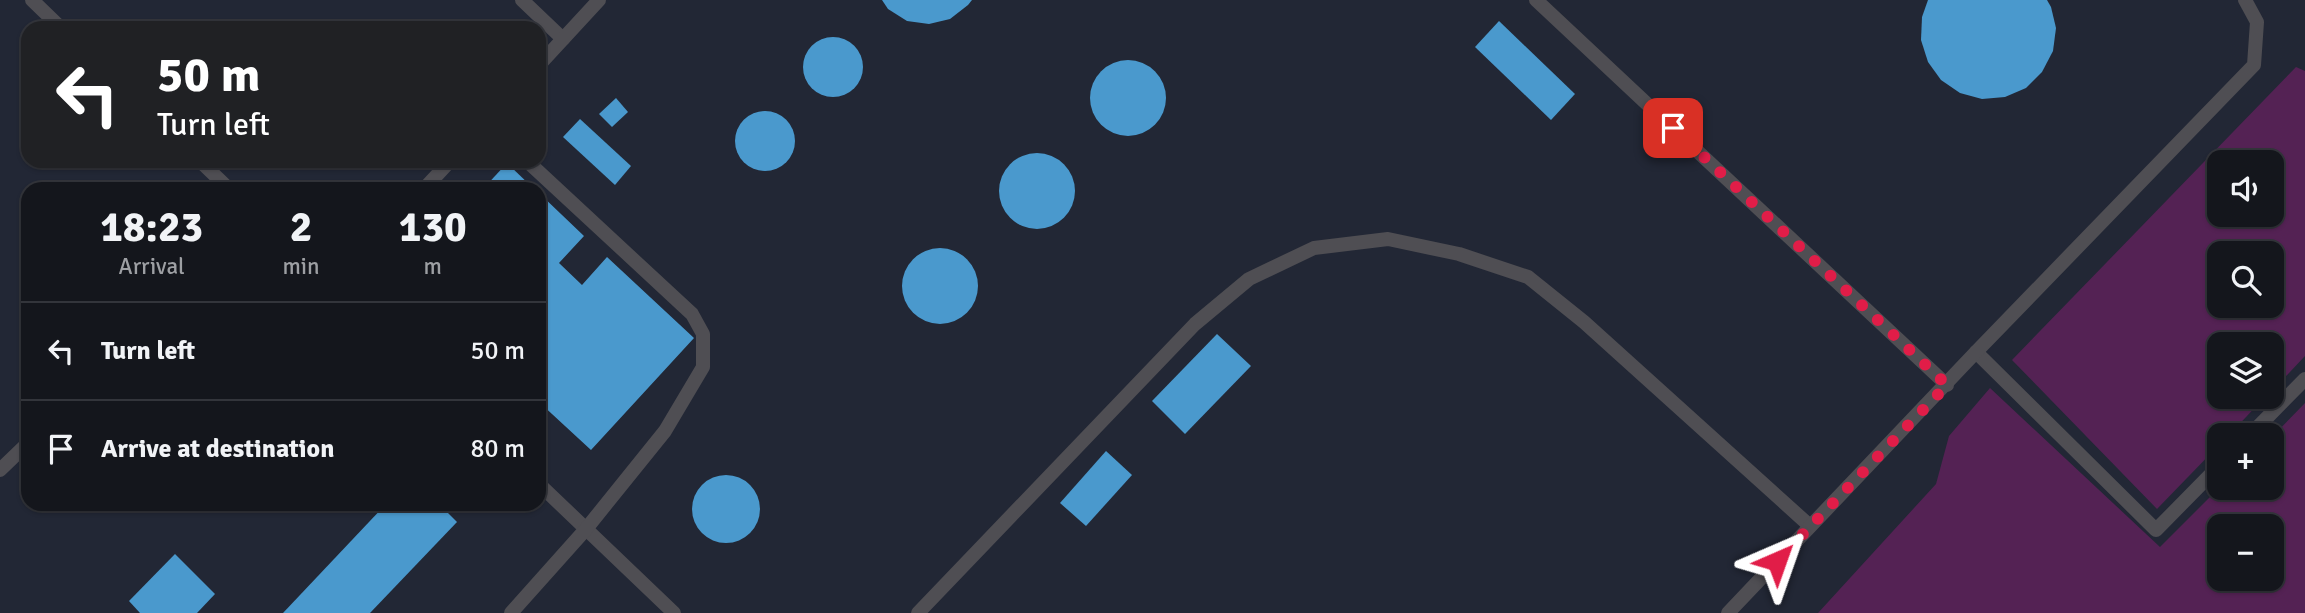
<!DOCTYPE html>
<meta charset="utf-8">
<style>
:root{--surface:#14161c;--page:#1d1f25;--text:#f1f3f6;--muted:#9d9fa3;--line:#33353b}
body{margin:0;font-family:Signika,sans-serif;background:var(--page);color:var(--text);height:100vh;display:flex;flex-direction:column;font-size:26px;white-space:nowrap}
*{box-sizing:border-box;margin:0}
p{font-size:23px;color:var(--muted)}
.icon{flex:none;width:38px;height:38px;fill:none;stroke:currentColor;stroke-width:2;stroke-linecap:round;stroke-linejoin:round}
.map{position:relative;flex:1;overflow:hidden}
.sheet{position:absolute;left:21px;top:182px;width:525px;height:329px;display:flex;flex-direction:column;background:var(--surface);border-radius:21px;box-shadow:0 2px 5px #0004,0 0 0 2px var(--line)}
.sheet>*{flex:none}
.banner{position:absolute;left:21px;top:21px;width:525px;height:147px;border-radius:21px;box-shadow:0 2px 5px #0004,0 0 0 2px var(--line);background:#202124;color:#fff;overflow:hidden}
.tools{position:absolute;left:2207px;top:150px;display:grid;gap:14px}
.tools a{display:grid;place-items:center;width:77px;height:77px;border-radius:14px;background:var(--surface);box-shadow:0 2px 5px #0004,0 0 0 2px var(--line);font-size:35px}
.pin{position:absolute;display:grid;place-items:center;width:60px;height:60px;color:#fff;margin:-30px;border-radius:14px;box-shadow:0 4px 10px #0006}
.me{position:absolute;width:77px;margin:-38px;rotate:43deg;stroke-linejoin:round;filter:drop-shadow(0 0 5px #0008)}
.turn{display:flex;align-items:center;gap:24px;height:147px;padding:0 21px;font-size:32px}
.turn .icon{width:91px;height:91px;stroke-width:2.5}
.turn b{display:block;font-size:49px;line-height:60px}
.eta{display:flex;justify-content:space-evenly;align-items:center;height:119px;text-align:center}
.eta b{font-size:42px;font-weight:800;line-height:49px}
ul{padding:0;list-style:none}
li{display:flex;align-items:center;gap:21px;height:98px;padding:0 21px;border-top:2px solid var(--line)}
li div{flex:1}
li b{display:block;font-size:26px}
li em{font-style:normal}
.map>svg:first-child{display:block}
</style>
<div class="map">
<svg width="2305" height="613" viewBox="0 0 2305 613">
<rect width="100%" height="100%" fill="#1a1d26"/>
<path fill="#222735" fill-rule="evenodd" d="M0,0H2305V613H0ZM28,28H539V161H28ZM2219,163H2272V215H2219ZM28,189H539V504H28ZM2219,254H2272V306H2219ZM2219,345H2272V397H2219ZM2219,436H2272V488H2219ZM2219,527H2272V579H2219Z"/>
<g fill="#542254" fill-rule="evenodd">
<path d="M2296,67L2305,71V356L2272,391V345H2219V397H2265L2228,436H2219V445L2157,509L2012,360ZM2219,163H2272V215H2219ZM2219,254H2272V306H2219Z"/>
<path d="M1990,388L2160,547L2219,488H2272V437L2305,403V613H1818L1936,484L1949,436ZM2219,527H2272V579H2219Z"/>
</g>
<g fill="#4a99cd">
<polygon points="882,0 972,0 968,5 950,19 929,24 907,21 888,9"/>
<polygon points="1928,0 2047,0 2051,7 2056,28 2053,51 2042,72 2026,88 2005,97 1982,99 1960,93 1941,80 1928,62 1921,40 1922,17"/>
<polygon points="1499,21 1575,94 1551,120 1475,47"/>
<circle cx="833" cy="67" r="30"/>
<circle cx="1128" cy="98" r="38"/>
<polygon points="616,98 628,112 612,127 599,114"/>
<circle cx="765" cy="141" r="30"/>
<polygon points="580,119 631,166 615,185 563,137"/>
<circle cx="1037" cy="191" r="38"/>
<polygon points="507,163 534,189 483,189"/>
<polygon points="539,193 584,236 559,263 582,285 607,257 694,338 591,450 539,402"/>
<circle cx="940" cy="286" r="38"/>
<polygon points="1217,334 1251,366 1185,434 1152,401"/>
<polygon points="1106,451 1132,475 1086,526 1060,503"/>
<circle cx="726" cy="509" r="34"/>
<polygon points="386,504 439,504 457,522 370,613 283,613"/>
<polygon points="175,554 215,594 197,613 140,613 129,601"/>
</g>
<g fill="none" stroke-linecap="round" stroke-linejoin="round">
<g stroke="#4f4e53" stroke-width="14">
<polyline points="32,0 61,28"/>
<polyline points="522,0 563,39"/>
<polyline points="1536,0 1947,385"/>
<polyline points="539,65 599,0"/>
<polyline points="200,161 229,189"/>
<polyline points="424,189 450,161"/>
<polyline points="1976,352 2156,530 2219,466"/>
<polyline points="2249,436 2305,379"/>
<polyline points="0,470 28,443"/>
<polyline points="539,484 674,613"/>
<polyline points="511,613 586,529 665,431 703,367 703,334 692,314 527,161"/>
<polyline points="918,613 1195,324 1249,279 1314,248 1388,239 1459,254 1528,277 1584,322 1810,526"/>
<polyline points="1728,613 1976,352 2254,65 2257,22 2245,0"/>
</g>
</g>
<g fill="none" stroke-linecap="round" stroke-linejoin="round">
<polyline stroke="#e11d48" stroke-width="12" stroke-dasharray="0 21.6" points="1673,128 1947,385 1777,561"/>
</g>
</svg>
<div class="tools">
<a><svg class="icon" aria-label="sound" viewBox="0 0 24 24"><path d="M4 9h4l5-4v14l-5-4H4zM17 9q2 3 0 6"/></svg></a>
<a><svg class="icon" aria-label="search" viewBox="0 0 24 24"><circle cx="10" cy="10" r="6"/><path d="M15 15l6 6"/></svg></a>
<a><svg class="icon" aria-label="layers" viewBox="0 0 24 24"><path d="M12 4l9 5-9 5-9-5zM3 14l9 5 9-5"/></svg></a>
<a>+</a>
<a>−</a>
</div>
<div class="pin" style="left:1673px;top:128px;background:#d93025"><svg class="icon" aria-label="arrive" viewBox="0 0 24 24"><path d="M6 21V4h12l-3 4 3 4H6"/></svg></div>
<svg class="me" style="left:1777px;top:561px" viewBox="-20 -20 40 40"><path d="M0-17L14 15 0 8-14 15z" fill="#e11d48" stroke="#fff" stroke-width="4"/></svg>
<div class="banner">
<div class="turn"><svg class="icon" aria-label="left" viewBox="0 0 24 24"><path d="M17 20v-9H6M10 6l-5 5 5 5"/></svg><div><b>50 m</b>Turn left</div></div>
</div>
<section class="sheet">
<div class="eta">
<div><b>18:23</b><p>Arrival</p></div>
<div><b>2</b><p>min</p></div>
<div><b>130</b><p>m</p></div>
</div>
<ul>
<li><svg class="icon" aria-label="left" viewBox="0 0 24 24"><path d="M17 20v-9H6M10 6l-5 5 5 5"/></svg><div><b>Turn left</b></div><em>50 m</em></li>
<li><svg class="icon" aria-label="arrive" viewBox="0 0 24 24"><path d="M6 21V4h12l-3 4 3 4H6"/></svg><div><b>Arrive at destination</b></div><em>80 m</em></li>
</ul>
</section>
</div>
